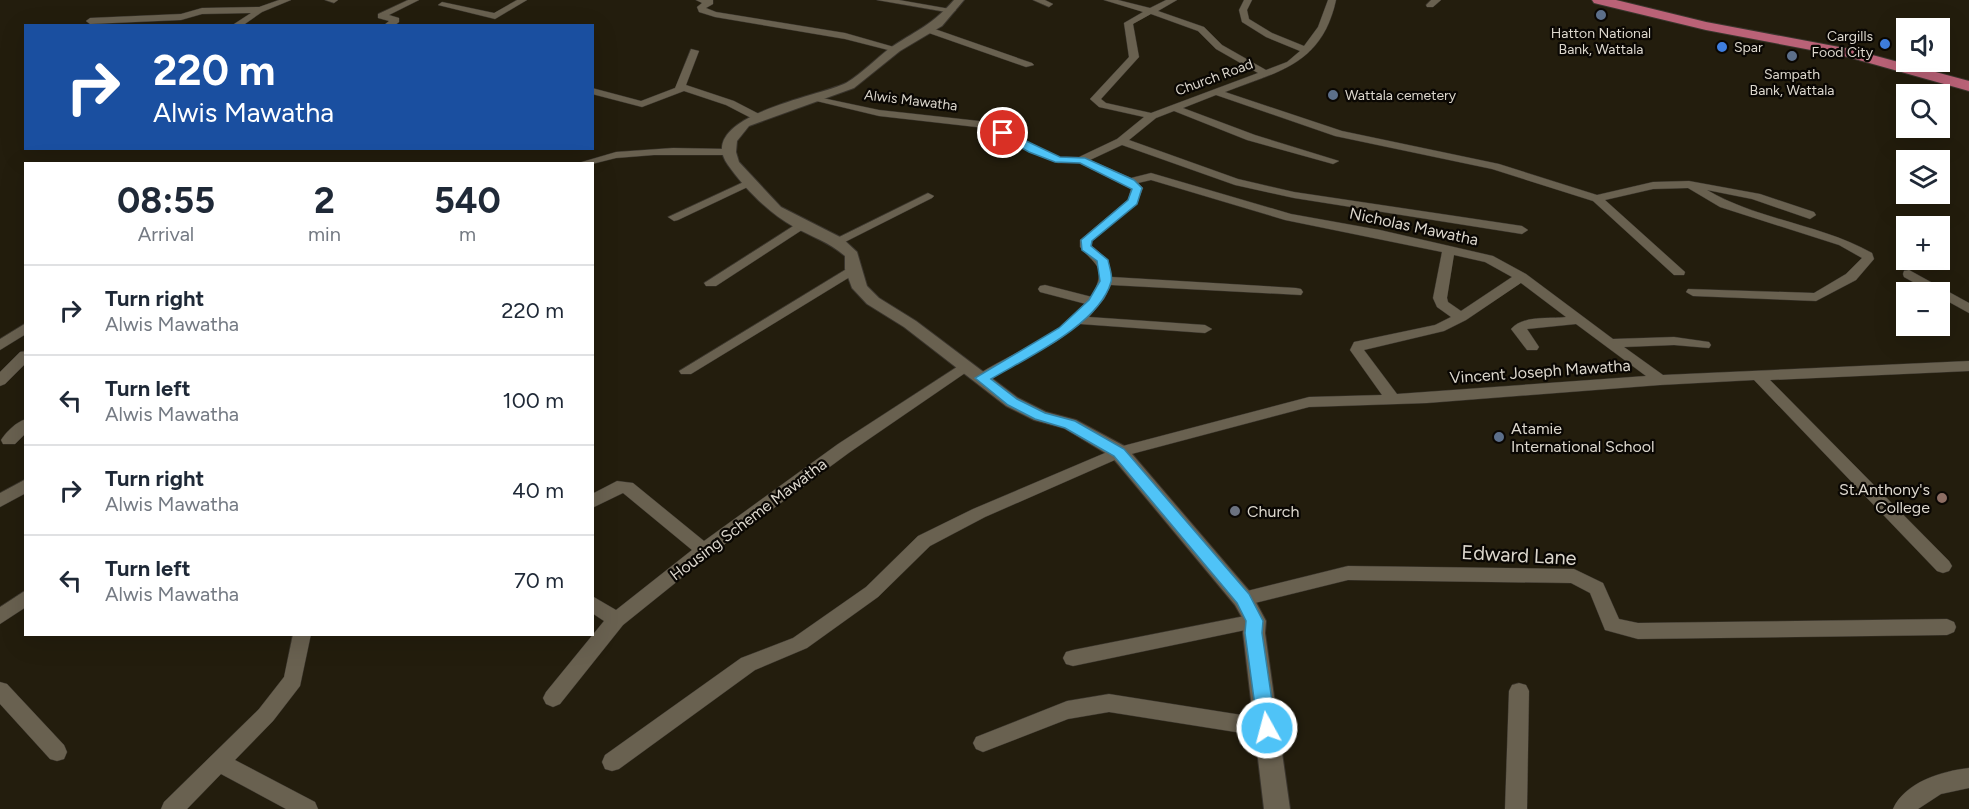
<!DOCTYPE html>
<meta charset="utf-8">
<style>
:root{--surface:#fff;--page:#f6f6f7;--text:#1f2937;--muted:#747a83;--line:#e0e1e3}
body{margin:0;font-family:Figtree,sans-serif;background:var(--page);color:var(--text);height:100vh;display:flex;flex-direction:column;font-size:22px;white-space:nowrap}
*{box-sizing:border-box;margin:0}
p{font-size:20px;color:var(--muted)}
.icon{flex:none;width:33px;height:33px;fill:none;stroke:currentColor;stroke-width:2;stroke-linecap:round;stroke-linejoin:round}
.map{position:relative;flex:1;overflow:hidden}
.panel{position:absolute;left:24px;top:162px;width:570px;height:474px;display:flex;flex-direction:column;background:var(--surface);border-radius:0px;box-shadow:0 6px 24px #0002}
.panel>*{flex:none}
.banner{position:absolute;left:24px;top:24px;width:570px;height:126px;border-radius:0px;box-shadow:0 6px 24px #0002;background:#1a4fa0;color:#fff;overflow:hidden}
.tools{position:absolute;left:1896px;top:18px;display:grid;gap:12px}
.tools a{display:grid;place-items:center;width:54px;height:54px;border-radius:0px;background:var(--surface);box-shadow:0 6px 24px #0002;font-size:30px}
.pin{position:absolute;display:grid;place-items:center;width:51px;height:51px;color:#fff;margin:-26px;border:3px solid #fff;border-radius:50%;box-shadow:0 2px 6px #0007}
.me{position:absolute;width:66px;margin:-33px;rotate:353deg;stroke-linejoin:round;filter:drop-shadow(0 0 4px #0008)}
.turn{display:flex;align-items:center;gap:21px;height:126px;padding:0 30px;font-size:27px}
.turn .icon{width:78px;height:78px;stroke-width:2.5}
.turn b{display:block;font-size:42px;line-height:51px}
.eta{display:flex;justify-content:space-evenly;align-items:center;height:102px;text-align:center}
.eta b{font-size:36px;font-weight:700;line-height:42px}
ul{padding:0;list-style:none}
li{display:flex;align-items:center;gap:18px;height:90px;padding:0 30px;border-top:2px solid var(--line)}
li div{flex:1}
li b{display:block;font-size:22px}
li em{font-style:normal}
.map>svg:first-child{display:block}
</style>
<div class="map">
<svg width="1969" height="809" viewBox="0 0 1969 809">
<rect width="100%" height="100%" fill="#231d0d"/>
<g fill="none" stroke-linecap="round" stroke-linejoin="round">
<defs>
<g id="minor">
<polygon points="279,0 291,0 262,12 242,26 231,26 251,13 202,14 181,20 90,24 86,21 90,18 181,14 202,8 259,7"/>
<polygon points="325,0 338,0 334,3"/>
<polygon points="408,0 419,0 389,15 399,18 399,22 394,26 383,26 389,21 378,18 378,14"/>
<polygon points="517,0 527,0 495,19 438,5 442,2 494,13"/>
<polygon points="696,0 713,0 713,4 706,8 716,12 845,33 901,49 896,52 845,39 715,17 699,12 697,7 702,3"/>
<polygon points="877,0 899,0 956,10 952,13"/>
<polygon points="1033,0 1045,0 1053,4 1049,7"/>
<path d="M1104,0H1118L1150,8L1166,0H1177L1158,11L1204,27L1222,45L1266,70L1287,62L1300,51L1266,37L1242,22L1239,10L1244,0H1252L1247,10L1249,19L1272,33L1304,46L1318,27L1328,0H1336C1322,64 1280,71 1225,92L1342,131L1499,164L1597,195L1653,182L1689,181L1760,194L1814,212L1816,215L1810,219L1752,199L1707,190C1758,220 1820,224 1872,253L1874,259L1856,280L1816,301L1693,296L1686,292L1688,289L1814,293L1846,274L1862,258L1839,245L1720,207L1688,188L1653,189L1605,200L1685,272L1684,275H1674L1593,201L1492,169L1335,136L1216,95L1183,108L1255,135L1339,161L1333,164L1247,140L1174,111L1156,118L1129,140L1238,179L1294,192L1522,226L1528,230L1522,234L1294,198L1235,185L1122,145L1090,160L1131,178L1151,173L1291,214L1380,230L1493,256L1526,274L1613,339L1674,337L1709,342L1711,345L1709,348L1674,345L1624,347L1663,375L1969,361V371L1770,380L1949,561L1952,566L1949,571L1943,573L1937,571L1754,380L1660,385L1427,403L1309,407L1124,456L985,517L930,546L878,597L807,648L755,670L619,769L612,771L605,769L602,762L605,755L741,658L793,638L866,587L918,536L973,509L1119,447L1309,397L1382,395L1350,350L1354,342L1435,325L1451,317L1437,307L1433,298L1442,252L1285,220L1151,180L1138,183L1143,188L1137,203L1092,241V246L1108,260L1112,277L1296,288L1301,289L1303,292L1301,295L1111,285L1104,299L1089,317L1205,325L1212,329L1205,333L1080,324L1057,341L987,381H977L975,378L977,375C1013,352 1058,337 1086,304L1040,292L1038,289L1040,286L1045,285L1092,297C1106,266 1098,268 1080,247V240L1128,200L1131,189L1079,163H1058L1029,152L985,128L879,116L808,99L813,96L879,110L988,122L1059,157H1079L1117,139L1144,117L1099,107L1090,99L1129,57L1124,23L1143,12ZM1151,14L1198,31L1216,49L1258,73L1151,113L1106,103L1101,99L1139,57L1133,24ZM1454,255L1485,262L1512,277L1461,311L1448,302L1447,298ZM1521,283L1566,317C1549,319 1523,315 1511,329L1527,350H1537L1539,347L1527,329L1576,324L1646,376L1397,394L1364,350L1444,331L1466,320Z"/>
<polygon points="1431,0 1441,0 1433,7 1427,7 1426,5"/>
<polygon points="929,27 1032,63 1034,65 1026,67 926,32 925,30"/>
<polygon points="691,49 699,51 686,85 734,101 761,115 761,119 753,119 726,105 684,91 642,107 592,94 592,88 641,101 675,88"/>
<polygon points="673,148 729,149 734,152 729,155 654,155 616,158 592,164 575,164 616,152"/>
<polygon points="750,179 754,180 754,184 678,220 674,221 668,217"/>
<polygon points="928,193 934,196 932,198 841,244 837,245 831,241"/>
<polygon points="801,221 805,222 805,228 716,286 706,286 704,283"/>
<polygon points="853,265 858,266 859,269 858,272 691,374 681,374 679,371"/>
<polygon points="1909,270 1969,303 1969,313 1940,297 1940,292 1931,292 1904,277 1903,274 1904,271"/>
<polygon points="26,323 26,334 0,350 0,339"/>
<polygon points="26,351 26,363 5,384 0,386 0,372 20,352"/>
<polygon points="966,361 971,363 973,366 971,369 850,452 710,555 623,625 560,704 553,707 546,704 543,698 546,692 604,621 592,613 592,596 616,610 692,550 623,493 592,508 592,494 617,481 633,483 704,541 838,444"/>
<path d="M26,419V433L15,444H3L1,440C6,432 16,422 26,419Z"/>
<polygon points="26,479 26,493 0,507 0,493"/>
<polygon points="1348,566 1574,569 1603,583 1619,619 1638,623 1947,619 1954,622 1956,627 1954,632 1947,635 1638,639 1605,630 1590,593 1571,583 1348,580 1243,606 1237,604 1234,599 1237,594 1243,592"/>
<polygon points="26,590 26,607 0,624 0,607"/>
<polygon points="1255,614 1262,616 1264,621 1262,626 1255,628 1073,666 1066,664 1063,658 1066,652 1073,650"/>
<polygon points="293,634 311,634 300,686 273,721 235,760 315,802 318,809 286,809 221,774 187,809 161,809 164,802 259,709 284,677"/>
<polygon points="0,682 7,684 64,745 67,752 64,759 57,761 50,759 0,704"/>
<polygon points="1519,683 1526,685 1529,691 1527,809 1505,809 1509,691 1512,685"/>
<polygon points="1109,694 1267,719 1274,722 1277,728 1274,734 1267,737 1109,712 1068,719 983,752 976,749 973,743 976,737 1067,701"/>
<path d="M1969,768V788L1941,794L1918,809H1893C1905,782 1942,771 1969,768Z"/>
</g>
<path id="tertiary" d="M954,0H964L942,26L900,51L854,88L749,126L737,141L736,152L739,162L781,207L842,238L857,252L867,286L879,298L916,321L1018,398L1046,412L1076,420L1126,447L1251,593L1266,621L1265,633L1290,809H1264L1243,633L1244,621L1235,605L1112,457L1064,428L1034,420L1006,406L904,327L867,304L852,288L845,269V256C829,242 812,237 794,227C769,213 745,189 728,165C693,116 821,96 846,83C863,73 877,57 893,46C919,29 932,25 954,0Z"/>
<polygon id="trunk" points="1592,0 1616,0 1706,22 1850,49 1969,81 1969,91 1848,57 1706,30 1594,3"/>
</defs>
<use href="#minor" stroke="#3a352d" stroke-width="1"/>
<use href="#tertiary" stroke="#3a352d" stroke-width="2"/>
<use href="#trunk" stroke="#3a352d" stroke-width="2"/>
<use href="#minor" fill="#696150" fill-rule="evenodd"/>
<use href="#tertiary" fill="#696150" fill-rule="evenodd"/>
<use href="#trunk" fill="#ba6277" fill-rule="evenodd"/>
</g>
<path fill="#4fc3f7" stroke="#337fa1" stroke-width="1.5" d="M1003,130L1060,157L1085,158L1134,180L1142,188L1137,204L1092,241L1091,246L1108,260C1109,266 1113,276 1111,282C1099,325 1026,358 991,379L1017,399L1045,413L1075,421L1124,449L1249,594L1263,621L1262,633L1276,728L1273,734L1267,736L1260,734L1258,728L1245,633L1246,621L1237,603L1114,456L1065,428L1035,419L1008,405L975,378L1059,328L1089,300L1100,281L1097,261L1082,250L1081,240L1128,200L1132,189L1080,163L1055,162L1029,152L999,135L998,133Z"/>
<g fill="#5c6f8a" stroke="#0a0703" stroke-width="2">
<circle cx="1601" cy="15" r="6"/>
<circle cx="1792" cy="56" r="6"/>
<circle cx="1333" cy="95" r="6"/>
<circle cx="1499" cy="437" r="6"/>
</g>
<g fill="#3f7fe0" stroke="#0a0703" stroke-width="2">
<circle cx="1885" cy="44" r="6"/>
<circle cx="1722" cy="47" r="6"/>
</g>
<circle fill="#8d6e63" stroke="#0a0703" stroke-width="2" cx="1942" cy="498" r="6"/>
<circle fill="#6b7280" stroke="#0a0703" stroke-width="2" cx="1235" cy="511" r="6"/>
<g text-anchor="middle" stroke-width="4.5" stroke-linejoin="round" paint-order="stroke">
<g font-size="14" fill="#dcd7cd" stroke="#0a0703">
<text x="1601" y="38">Hatton National<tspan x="1601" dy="16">Bank, Wattala</tspan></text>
<text x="1873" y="41" text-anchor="end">Cargills<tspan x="1873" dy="16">Food City</tspan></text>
<text x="1734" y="52" text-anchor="start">Spar</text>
<text x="1792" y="79">Sampath<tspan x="1792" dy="16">Bank, Wattala</tspan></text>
<text x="1345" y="100" text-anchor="start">Wattala cemetery</text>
</g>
<g font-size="14" fill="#dcd7cd" stroke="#0a0703">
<text transform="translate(1214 77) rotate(-20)" y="5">Church Road</text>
<text transform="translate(911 100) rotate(7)" y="5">Alwis Mawatha</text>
</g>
<g font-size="16" fill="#dcd7cd" stroke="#0a0703">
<text transform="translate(1414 226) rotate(12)" y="6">Nicholas Mawatha</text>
<text transform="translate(1540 371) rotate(-4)" y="6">Vincent Joseph Mawatha</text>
<text transform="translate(748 519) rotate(-37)" y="6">Housing Scheme Mawatha</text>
</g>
<g font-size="16" fill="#dcd7cd" stroke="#0a0703" text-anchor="start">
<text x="1511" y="434">Atamie<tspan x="1511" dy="18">International School</tspan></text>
<text x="1930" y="495" text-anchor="end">St.Anthony's<tspan x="1930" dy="18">College</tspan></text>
<text x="1247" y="517">Church</text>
</g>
<g font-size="20" fill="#dcd7cd" stroke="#0a0703">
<text transform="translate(1519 555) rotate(3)" y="7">Edward Lane</text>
</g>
</g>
</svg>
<div class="tools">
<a><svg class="icon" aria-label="sound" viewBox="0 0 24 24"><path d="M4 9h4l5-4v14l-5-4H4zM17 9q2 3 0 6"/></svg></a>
<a><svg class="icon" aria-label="search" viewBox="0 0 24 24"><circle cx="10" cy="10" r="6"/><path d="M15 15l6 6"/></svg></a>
<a><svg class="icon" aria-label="layers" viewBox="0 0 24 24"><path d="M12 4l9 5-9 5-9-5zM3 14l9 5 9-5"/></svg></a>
<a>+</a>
<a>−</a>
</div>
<div class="pin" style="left:1003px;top:133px;background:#d93025"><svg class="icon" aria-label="arrive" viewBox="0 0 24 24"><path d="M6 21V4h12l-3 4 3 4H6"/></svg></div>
<svg class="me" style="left:1267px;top:728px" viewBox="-20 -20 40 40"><circle r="17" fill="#4fc3f7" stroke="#fff" stroke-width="3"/><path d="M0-11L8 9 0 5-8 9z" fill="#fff"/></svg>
<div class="banner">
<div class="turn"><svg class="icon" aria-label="right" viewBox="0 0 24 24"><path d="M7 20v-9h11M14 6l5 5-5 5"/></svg><div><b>220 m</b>Alwis Mawatha</div></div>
</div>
<section class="panel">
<div class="eta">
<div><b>08:55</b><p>Arrival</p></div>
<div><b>2</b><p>min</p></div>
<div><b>540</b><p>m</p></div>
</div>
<ul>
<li><svg class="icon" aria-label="right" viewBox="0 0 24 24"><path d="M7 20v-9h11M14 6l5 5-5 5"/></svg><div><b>Turn right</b><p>Alwis Mawatha</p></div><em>220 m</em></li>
<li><svg class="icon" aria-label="left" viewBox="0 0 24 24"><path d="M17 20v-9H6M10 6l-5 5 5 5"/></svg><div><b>Turn left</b><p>Alwis Mawatha</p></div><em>100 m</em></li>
<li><svg class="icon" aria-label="right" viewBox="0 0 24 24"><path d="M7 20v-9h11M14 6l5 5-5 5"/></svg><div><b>Turn right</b><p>Alwis Mawatha</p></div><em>40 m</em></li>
<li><svg class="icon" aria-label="left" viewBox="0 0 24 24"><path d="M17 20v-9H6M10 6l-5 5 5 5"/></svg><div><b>Turn left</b><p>Alwis Mawatha</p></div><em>70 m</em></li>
</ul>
</section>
</div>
